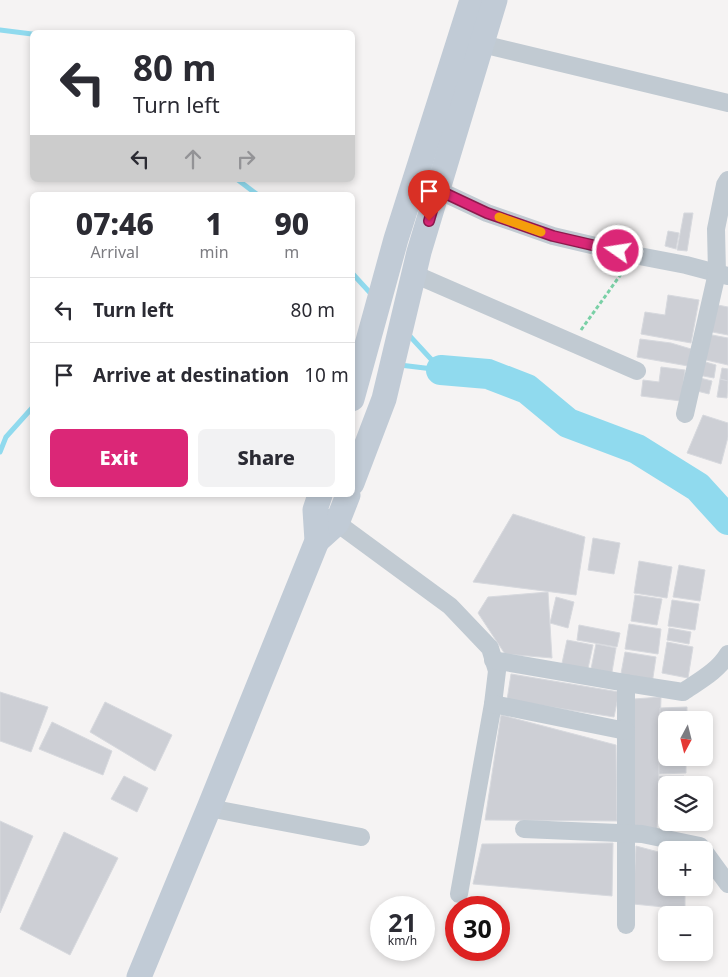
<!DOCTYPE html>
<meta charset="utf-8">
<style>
:root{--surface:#fff;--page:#f2f2f3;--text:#2b2b33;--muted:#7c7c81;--line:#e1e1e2;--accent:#db2777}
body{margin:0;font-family:"Noto Sans",sans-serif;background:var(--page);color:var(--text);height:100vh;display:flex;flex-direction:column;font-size:19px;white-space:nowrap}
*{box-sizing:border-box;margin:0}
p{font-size:16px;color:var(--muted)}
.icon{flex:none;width:28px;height:28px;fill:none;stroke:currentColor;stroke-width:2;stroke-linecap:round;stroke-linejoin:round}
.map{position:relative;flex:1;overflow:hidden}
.sheet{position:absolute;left:30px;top:192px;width:325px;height:305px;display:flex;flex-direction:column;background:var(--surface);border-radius:8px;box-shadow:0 2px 8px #0003}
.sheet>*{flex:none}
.top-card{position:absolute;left:30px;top:30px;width:325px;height:152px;border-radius:8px;box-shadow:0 2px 8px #0003;background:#fff;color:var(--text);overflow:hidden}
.needle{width:32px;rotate:187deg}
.buttons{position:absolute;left:658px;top:711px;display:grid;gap:10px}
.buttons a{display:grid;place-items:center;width:55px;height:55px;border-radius:8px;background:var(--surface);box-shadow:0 2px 8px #0003;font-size:25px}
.speed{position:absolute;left:370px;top:896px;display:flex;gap:10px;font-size:25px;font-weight:700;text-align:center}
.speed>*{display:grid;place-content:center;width:65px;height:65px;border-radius:50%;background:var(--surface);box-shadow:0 2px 8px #0003;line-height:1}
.speed small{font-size:12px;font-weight:400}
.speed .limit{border:8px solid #d22;background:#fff;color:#111}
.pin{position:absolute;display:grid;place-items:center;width:42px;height:42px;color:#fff;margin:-51px -21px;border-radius:50% 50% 50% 0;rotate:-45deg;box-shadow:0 0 5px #0007}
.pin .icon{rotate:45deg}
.me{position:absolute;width:55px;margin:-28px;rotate:283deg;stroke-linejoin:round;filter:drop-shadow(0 0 4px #0008)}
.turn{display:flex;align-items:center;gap:18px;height:105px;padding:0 20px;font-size:22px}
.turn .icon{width:65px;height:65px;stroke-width:2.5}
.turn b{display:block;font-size:35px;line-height:42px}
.lanes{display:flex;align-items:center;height:48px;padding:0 20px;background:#0003;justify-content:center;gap:25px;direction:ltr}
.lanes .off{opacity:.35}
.eta{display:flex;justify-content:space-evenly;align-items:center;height:85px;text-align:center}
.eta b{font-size:30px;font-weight:800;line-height:35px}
.button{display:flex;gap:10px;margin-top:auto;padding:10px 20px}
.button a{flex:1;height:58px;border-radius:8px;background:var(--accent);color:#fff;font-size:20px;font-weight:800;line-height:58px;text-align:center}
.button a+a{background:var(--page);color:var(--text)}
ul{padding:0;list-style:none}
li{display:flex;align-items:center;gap:15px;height:65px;padding:0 20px;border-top:1px solid var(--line)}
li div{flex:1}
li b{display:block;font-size:19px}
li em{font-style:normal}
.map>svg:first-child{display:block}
</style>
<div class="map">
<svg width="728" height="977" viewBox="0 0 728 977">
<rect width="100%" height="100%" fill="#f5f3f3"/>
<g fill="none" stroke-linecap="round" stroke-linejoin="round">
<g stroke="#90daee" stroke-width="5">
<polyline points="0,30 32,34"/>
<polyline points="238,180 258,195"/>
<polyline points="352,273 373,296"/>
<polyline points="407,333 441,370"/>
<polyline points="400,365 441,370"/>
<polyline points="0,452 6,437 32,408"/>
</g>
<polyline stroke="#90daee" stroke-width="30" points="441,370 488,374 527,389 568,423 637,449 698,487 728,520"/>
</g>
<g fill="#cdcfd5" stroke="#d7d9de">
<polygon points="684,213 693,213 687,251 677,250"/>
<polygon points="668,231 679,233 676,249 665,246"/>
<polygon points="668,295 699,300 691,343 641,334 645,312 665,315"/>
<polygon points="713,304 728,307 728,335 707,331"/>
<polygon points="707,334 728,338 728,365 702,359"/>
<polygon points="640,339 671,343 691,349 688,366 637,357"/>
<polygon points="702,361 716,365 714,378 698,375"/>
<polygon points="661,367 685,370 681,401 641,396 643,380 659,382"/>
<polygon points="722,368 728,369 728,381 720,379"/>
<polygon points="696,377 712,381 709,394 693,390"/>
<polygon points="720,379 728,381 727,398 717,397"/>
<polygon points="703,415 728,423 728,437 721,464 687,453"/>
<polygon points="513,514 585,537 576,595 473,582"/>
<polygon points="593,538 620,543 614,574 588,570"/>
<polygon points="639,561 672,567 667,598 634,593"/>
<polygon points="679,565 705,570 700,601 673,597"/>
<polygon points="548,592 552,658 505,654 478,613 488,597"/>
<polygon points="635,595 662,599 657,625 631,621"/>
<polygon points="556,597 574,602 568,628 550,623"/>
<polygon points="672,600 699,604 695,630 668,626"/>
<polygon points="629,624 661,629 658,654 625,649"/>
<polygon points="579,625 620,633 617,647 577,640"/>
<polygon points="669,628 691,632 689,644 667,640"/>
<polygon points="567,640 593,645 587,673 561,668"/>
<polygon points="667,642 693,647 688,678 662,673"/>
<polygon points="596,644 616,648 611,678 590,674"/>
<polygon points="625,652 656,657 652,684 620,679"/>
<polygon points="511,674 619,692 614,717 507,700"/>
<polygon points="0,692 48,707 31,752 0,741"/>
<polygon points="661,697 657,830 634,826 634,699"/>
<polygon points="105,702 172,735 155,771 90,732"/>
<polygon points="687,707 687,720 666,720 666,739 660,740 660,708"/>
<polygon points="501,715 616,745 617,821 485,820"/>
<polygon points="52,722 112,751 103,775 39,749"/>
<polygon points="659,742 666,742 666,758 686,758 686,773 659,774"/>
<polygon points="124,776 148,788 137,812 111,799"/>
<polygon points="659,776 684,776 684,785 666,785 666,802 659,802"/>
<polygon points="0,821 33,836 0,913"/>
<polygon points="64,832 118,858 70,955 20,929"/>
<polygon points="613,843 612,896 473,884 482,844"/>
<polygon points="636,846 666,854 666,888 685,888 685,909 633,904"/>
</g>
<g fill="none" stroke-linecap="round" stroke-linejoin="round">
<polyline stroke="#7ad0a6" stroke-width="3" stroke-dasharray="4 2.5" stroke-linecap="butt" points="581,330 624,270"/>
<g stroke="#c1cad2" stroke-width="18">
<polyline points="482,44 728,103"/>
<polyline points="438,190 487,213 553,236 634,255 686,265 728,276"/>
<polyline points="414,274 637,371"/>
<polyline points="685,414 717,273 716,229 725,185 728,180"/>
<polyline points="328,518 337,523 450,606 490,648 497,671 493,704 459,894"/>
<path d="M493,660L626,683L683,692C699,681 718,671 728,654"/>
<polyline points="626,683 626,925"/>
<polyline points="493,704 626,731"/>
<polyline points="209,808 361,837"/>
<polyline points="524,829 642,834 700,846 703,850"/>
<polyline points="704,851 728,884"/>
</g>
<g stroke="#c1cbd6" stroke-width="25">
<polyline points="352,399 396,239 472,0"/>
<polyline points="352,483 384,399 419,252 495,0"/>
<polyline points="317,541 337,523 348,495"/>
<polyline points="139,977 209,808 317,541 315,510 320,495"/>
</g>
</g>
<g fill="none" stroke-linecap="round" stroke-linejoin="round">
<defs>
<polyline id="route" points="429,221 438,190 487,213 553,236 618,251"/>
</defs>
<use href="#route" stroke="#8e194d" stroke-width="12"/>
<use href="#route" stroke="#db2777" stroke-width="9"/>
<polyline stroke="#f59e0b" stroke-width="9" points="499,217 541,232"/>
</g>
</svg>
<div class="buttons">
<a><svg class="needle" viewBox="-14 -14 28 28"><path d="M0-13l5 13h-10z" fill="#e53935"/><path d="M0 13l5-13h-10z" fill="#7c7c81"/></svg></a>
<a><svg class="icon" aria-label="layers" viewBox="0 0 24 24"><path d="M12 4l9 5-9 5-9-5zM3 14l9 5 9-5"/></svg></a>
<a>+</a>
<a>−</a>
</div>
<div class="speed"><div>21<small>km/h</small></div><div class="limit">30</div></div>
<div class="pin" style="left:429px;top:221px;background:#d93025"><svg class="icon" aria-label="arrive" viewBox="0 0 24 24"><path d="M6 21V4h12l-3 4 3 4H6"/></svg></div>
<svg class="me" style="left:618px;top:251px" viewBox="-20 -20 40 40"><circle r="17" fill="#db2777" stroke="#fff" stroke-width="3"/><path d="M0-11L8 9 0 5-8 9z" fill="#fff"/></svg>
<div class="top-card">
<div class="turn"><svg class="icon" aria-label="left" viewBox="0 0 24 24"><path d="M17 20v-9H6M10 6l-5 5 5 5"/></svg><div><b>80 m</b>Turn left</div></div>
<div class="lanes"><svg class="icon" aria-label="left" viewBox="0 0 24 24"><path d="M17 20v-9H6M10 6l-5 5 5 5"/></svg><svg class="icon off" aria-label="ahead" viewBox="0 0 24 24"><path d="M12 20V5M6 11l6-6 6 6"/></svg><svg class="icon off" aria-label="right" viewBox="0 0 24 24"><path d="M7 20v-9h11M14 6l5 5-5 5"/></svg></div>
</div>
<section class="sheet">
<div class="eta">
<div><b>07:46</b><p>Arrival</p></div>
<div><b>1</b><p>min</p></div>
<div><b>90</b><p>m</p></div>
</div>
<ul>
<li><svg class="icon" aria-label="left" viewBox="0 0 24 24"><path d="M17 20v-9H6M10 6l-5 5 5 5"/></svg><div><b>Turn left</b></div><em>80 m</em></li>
<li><svg class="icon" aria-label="arrive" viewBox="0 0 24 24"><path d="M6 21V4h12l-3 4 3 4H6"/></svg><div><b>Arrive at destination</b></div><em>10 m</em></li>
</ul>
<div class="button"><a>Exit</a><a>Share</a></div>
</section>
</div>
